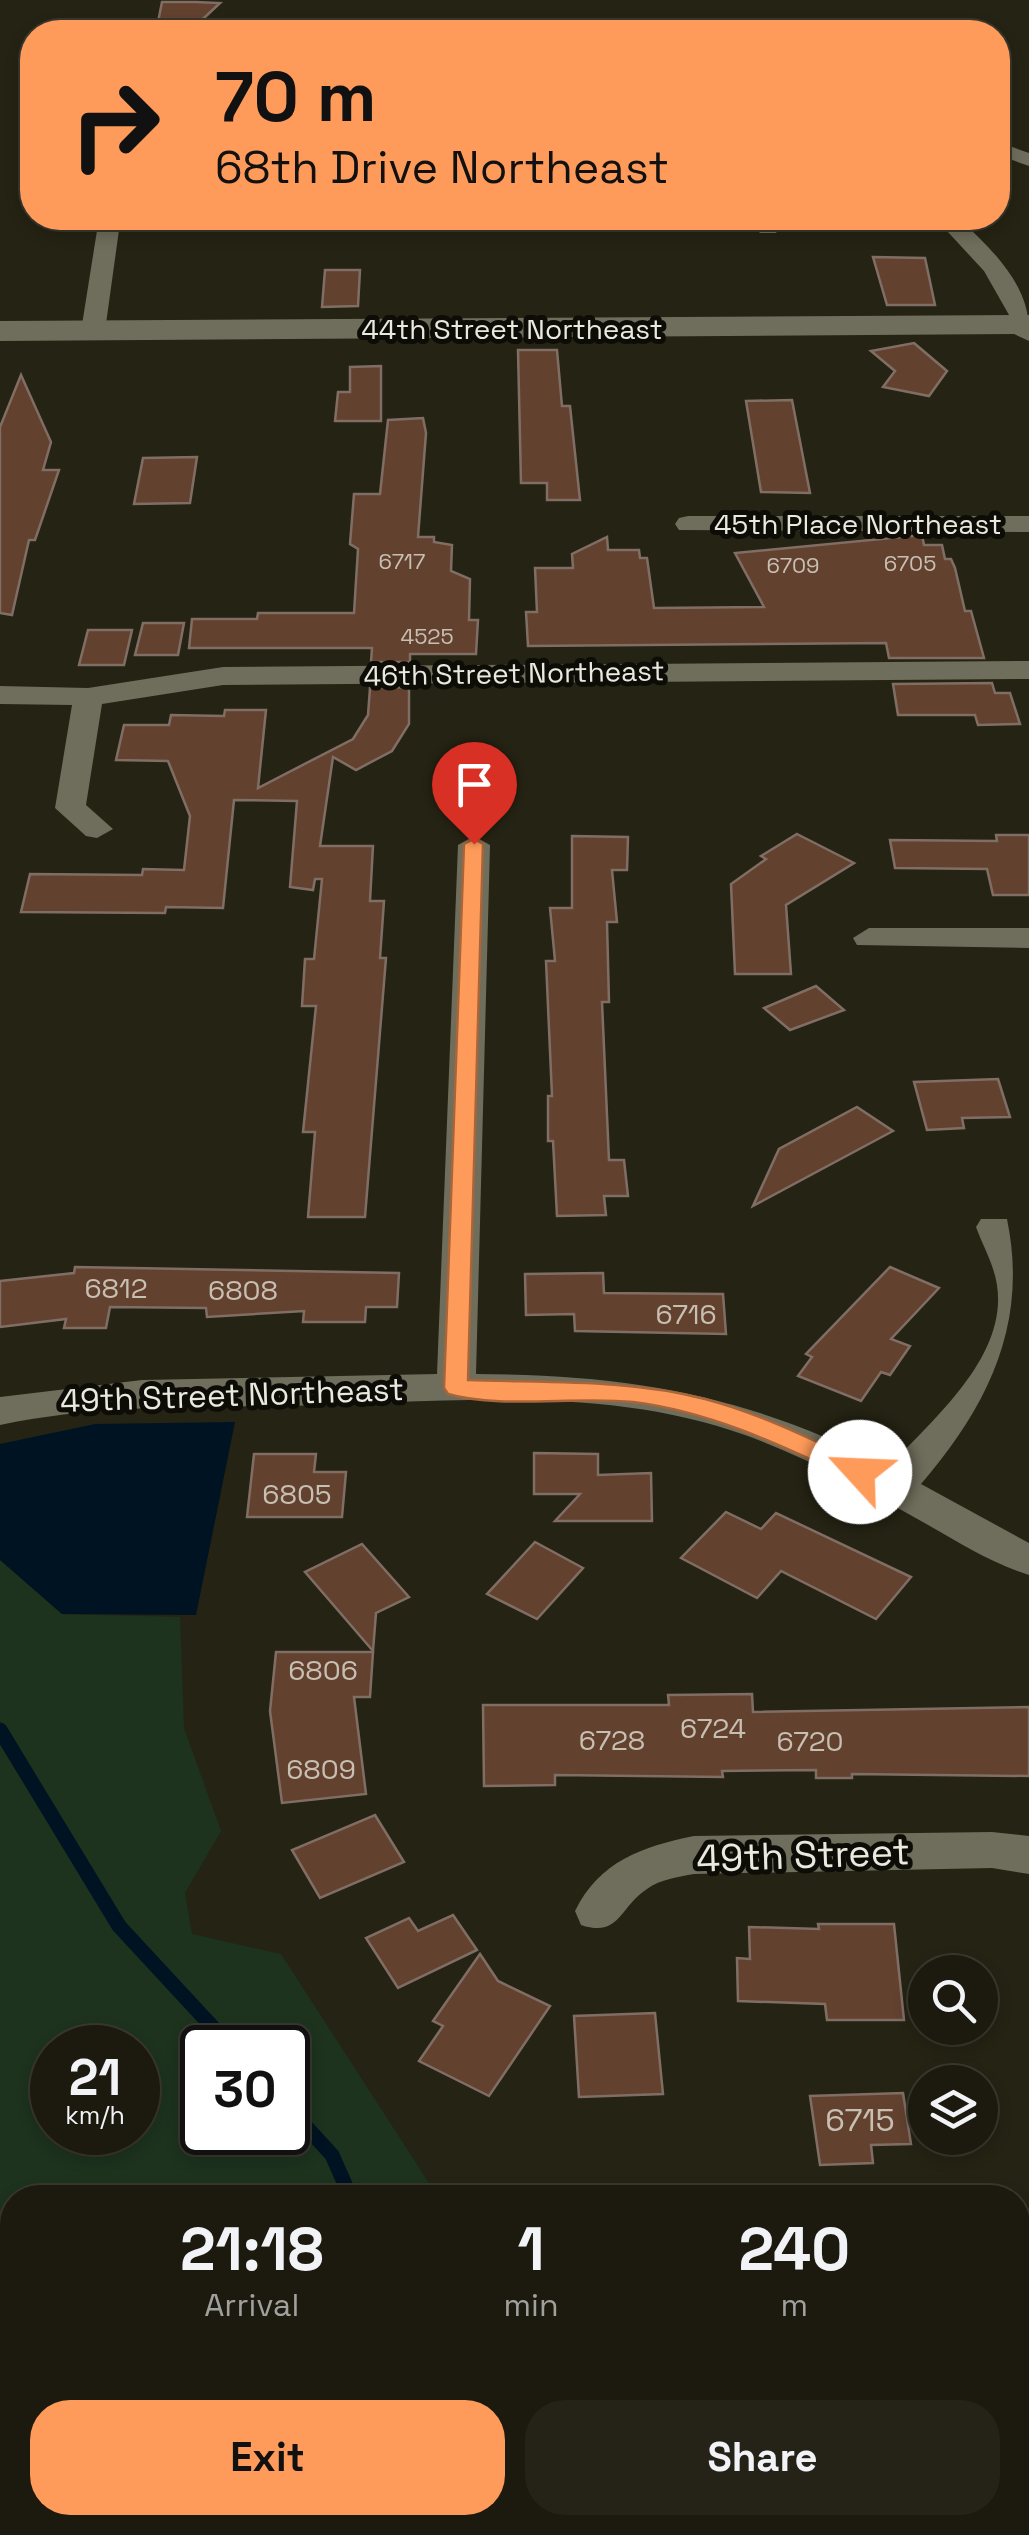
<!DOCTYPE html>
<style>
:root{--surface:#1c1a0e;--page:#252317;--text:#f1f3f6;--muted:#a0a19e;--line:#3a382e;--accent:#ff9b5a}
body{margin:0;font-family:"Space Grotesk",sans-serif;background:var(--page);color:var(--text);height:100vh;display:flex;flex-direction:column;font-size:38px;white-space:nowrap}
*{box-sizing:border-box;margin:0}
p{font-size:32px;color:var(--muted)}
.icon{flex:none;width:55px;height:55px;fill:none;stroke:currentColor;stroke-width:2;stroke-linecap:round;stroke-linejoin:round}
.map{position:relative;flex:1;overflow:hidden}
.side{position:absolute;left:0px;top:2185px;width:1030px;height:350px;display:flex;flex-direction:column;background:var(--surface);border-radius:40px 40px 0 0;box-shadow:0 5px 15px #0003,0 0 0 2px var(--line)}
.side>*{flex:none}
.banner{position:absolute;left:20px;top:20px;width:990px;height:210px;border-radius:40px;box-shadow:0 5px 15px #0003,0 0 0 2px var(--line);background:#ff9b5a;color:#111;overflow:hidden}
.controls{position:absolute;left:908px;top:1955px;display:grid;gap:20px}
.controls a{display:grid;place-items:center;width:90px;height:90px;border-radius:50%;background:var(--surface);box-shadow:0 5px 15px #0003,0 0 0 2px var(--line);font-size:50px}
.speed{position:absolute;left:30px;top:2025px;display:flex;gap:20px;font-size:50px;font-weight:700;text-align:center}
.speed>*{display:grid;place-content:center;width:130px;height:130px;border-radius:50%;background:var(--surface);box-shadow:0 5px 15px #0003,0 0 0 2px var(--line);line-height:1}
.speed small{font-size:25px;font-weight:400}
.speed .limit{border:5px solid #111;border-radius:15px;background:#fff;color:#111}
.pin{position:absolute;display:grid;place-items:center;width:85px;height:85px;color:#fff;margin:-102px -42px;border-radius:50% 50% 50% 0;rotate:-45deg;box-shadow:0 0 10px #0007}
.pin .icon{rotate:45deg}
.me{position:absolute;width:110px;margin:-55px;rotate:295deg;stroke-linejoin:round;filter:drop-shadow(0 0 8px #0008)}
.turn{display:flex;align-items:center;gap:35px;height:210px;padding:0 30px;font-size:45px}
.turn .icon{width:130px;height:130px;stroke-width:2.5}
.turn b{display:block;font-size:70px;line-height:85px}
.eta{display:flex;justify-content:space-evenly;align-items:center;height:170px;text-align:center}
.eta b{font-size:60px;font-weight:700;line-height:70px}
.action{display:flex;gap:20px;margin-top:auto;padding:20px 30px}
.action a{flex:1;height:115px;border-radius:40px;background:var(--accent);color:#111;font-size:40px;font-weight:700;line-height:115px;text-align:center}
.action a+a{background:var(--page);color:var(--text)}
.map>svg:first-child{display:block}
</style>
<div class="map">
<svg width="1029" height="2535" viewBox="0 0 1029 2535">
<rect width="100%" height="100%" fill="#252313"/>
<path fill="#1d331e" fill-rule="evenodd" d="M0,1560L62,1614L180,1617L184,1728L221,1831L185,1893L192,1934L281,1954L438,2197L12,2198V2522L101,2523L97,2535H0ZM52,2048H138V2132H52ZM202,2048H288V2132H202Z"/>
<polygon fill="#001322" points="235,1422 196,1615 62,1614 0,1560 0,1444 95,1424"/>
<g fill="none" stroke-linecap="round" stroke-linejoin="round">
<g stroke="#001322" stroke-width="15">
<polyline points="0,1730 119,1926 232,2048"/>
<polyline points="288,2107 332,2155 351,2198"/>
</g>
</g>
<g fill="#62412f" stroke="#806e65" stroke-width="2.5">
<polygon points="162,2 196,2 220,3 189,32 156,32"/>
<polygon points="873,257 925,258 935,305 887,305"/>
<polygon points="325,270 360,270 358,306 322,307"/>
<polygon points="914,343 947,371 929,396 883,387 895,371 871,351"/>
<polygon points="518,350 557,350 562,406 570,406 580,500 547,500 547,483 521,483"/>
<polygon points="381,366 381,421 335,421 338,392 350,392 350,367"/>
<polygon points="21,375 51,442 43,470 59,470 35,540 29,540 12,615 0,613 0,427"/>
<polygon points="792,400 810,493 761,492 746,401"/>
<polygon points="423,418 426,433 418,537 434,537 434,542 452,545 451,571 470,579 469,620 478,620 476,654 410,654 410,662 371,662 372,648 189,648 192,619 257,619 258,613 354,613 358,549 350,544 354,494 380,494 388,420"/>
<polygon points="197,457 190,503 134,504 143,458"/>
<polygon points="922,535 924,545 942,545 945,559 951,559 955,568 965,611 971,611 984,658 889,658 886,643 528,646 526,612 537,612 535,568 573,568 572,554 607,537 608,550 639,550 640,558 647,558 654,608 764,607 735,553"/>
<polygon points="143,623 184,623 178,655 135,655"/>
<polygon points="88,630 132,630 124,665 79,665"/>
<polygon points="992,683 995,693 1010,693 1020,724 978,725 975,715 898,715 893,684"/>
<polygon points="409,687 409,724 392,751 356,770 333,757 320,846 373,846 370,901 384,901 380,958 386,958 365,1217 308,1217 315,1132 303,1132 316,1006 302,1006 305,959 314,959 322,879 315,879 313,890 290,887 297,801 234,800 223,908 166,907 165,913 21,912 30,874 142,875 143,869 184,870 190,816 168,761 116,760 124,725 169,725 171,715 224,716 225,710 266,710 258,788 353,739 368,715 370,688"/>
<polygon points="797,834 854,863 786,905 791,974 735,974 731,884 766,859 761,856"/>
<polygon points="996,835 1029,835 1029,895 993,895 987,869 895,868 890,840 997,841"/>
<polygon points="572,836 628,837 627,870 612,870 617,922 607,922 609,1002 602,1002 609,1160 624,1160 628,1196 604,1196 606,1215 557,1216 553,1141 548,1141 548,1096 552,1096 546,961 555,961 550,908 572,908"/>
<polygon points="816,986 844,1010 790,1030 764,1008"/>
<polygon points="998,1079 1010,1117 962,1118 964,1128 927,1130 914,1082"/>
<polygon points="857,1107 893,1131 753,1206 779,1149"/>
<polygon points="75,1267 399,1273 397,1307 366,1307 365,1322 303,1322 304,1311 207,1317 206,1308 110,1307 106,1328 64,1328 66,1319 0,1327 0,1281 74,1273"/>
<polygon points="890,1267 939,1288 891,1339 910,1346 890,1375 881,1372 861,1401 798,1376 812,1357 806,1354"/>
<polygon points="603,1273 604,1293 723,1294 726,1334 575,1331 574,1314 526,1315 525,1274"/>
<polygon points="534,1453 598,1454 598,1475 651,1473 652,1521 555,1521 580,1494 534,1494"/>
<polygon points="254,1454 316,1454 314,1472 346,1472 342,1517 247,1517"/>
<polygon points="726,1512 761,1529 776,1513 911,1577 876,1619 781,1571 757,1598 681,1558"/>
<polygon points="535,1542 583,1568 537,1619 487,1594"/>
<polygon points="362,1544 409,1597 376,1613 373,1651 305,1572"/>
<polygon points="276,1652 373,1652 370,1697 354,1697 366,1794 282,1803 270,1711"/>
<polygon points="752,1694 753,1712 1029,1707 1029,1776 852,1774 852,1778 816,1778 816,1770 722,1771 723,1777 555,1775 555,1785 484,1786 483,1705 669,1705 668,1695"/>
<polygon points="375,1815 404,1862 320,1898 292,1850"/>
<polygon points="453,1915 477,1950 398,1988 366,1938 409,1918 418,1931"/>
<polygon points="818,1924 894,1924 904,2020 827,2020 825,2004 738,2001 737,1958 750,1959 749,1927 819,1929"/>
<polygon points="480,1954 498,1981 550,2006 489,2096 419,2061 443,2026 433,2021"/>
<polygon points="655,2013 663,2094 579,2097 574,2016"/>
<polygon points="903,2093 911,2144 871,2145 873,2163 820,2165 810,2096"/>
</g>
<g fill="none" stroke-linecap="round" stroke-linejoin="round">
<g fill="#6f6d5b" fill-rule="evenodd">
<polygon points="998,142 1029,153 1029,166 998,155"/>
<polygon points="99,218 249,218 252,222 241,229 119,230 105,331 93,338 81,331"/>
<polygon points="745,218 769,218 779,228 776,233 760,233"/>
<path d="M935,218H958C991,248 1029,284 1029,330L1017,329L984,271Z"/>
<polygon points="688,516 1029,516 1029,532 679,530 675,524 679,518"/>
<polygon points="1029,661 1029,679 223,685 102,704 86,805 113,829 97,838 86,836 55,808 72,705 0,704 0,686 88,688 223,667"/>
<path d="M474,836L490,845L476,1374C634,1375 747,1395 889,1467C931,1420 1008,1358 997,1285C994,1265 983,1246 976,1227L981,1219H1007C1029,1325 987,1407 921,1484L1029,1543V1575C990,1563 957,1541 921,1521C865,1489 806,1457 745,1435C600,1383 437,1403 286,1406C190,1407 95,1405 0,1425V1397L142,1380L437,1374L458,845Z"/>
<polygon points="869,928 1029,928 1029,948 857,945 853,938"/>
<path d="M992,1832L1029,1836V1874L992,1868L694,1874C678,1877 661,1879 647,1889C619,1907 620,1938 581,1925L575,1911C600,1861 641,1847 694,1836Z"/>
</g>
<polygon fill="#6f6d5b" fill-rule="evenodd" points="1029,315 1029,341 1014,334 0,341 0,321"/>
</g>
<path fill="#ff9b5a" stroke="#a6653a" stroke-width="2.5" d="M474,839L483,844L468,1380C547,1383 628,1379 705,1399C762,1414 815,1441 868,1466L872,1472L868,1478H851C780,1445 712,1412 633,1402C577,1396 499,1409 448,1394L444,1388L464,844Z"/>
<g text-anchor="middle" stroke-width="10" stroke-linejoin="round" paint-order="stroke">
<g font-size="22" fill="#c8bfb3">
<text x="402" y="569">6717</text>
<text x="910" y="571">6705</text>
<text x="793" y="573">6709</text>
<text x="427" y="644">4525</text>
</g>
<g font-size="28" fill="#eae9df" stroke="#0d0c06">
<text x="512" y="339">44th Street Northeast</text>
<text x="858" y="534">45th Place Northeast</text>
<text transform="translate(514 673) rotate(-1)" y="10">46th Street Northeast</text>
</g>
<g font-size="28" fill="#c8bfb3">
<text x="116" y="1298">6812</text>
<text x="243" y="1300">6808</text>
<text x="686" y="1324">6716</text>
<text x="297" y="1504">6805</text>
<text x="323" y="1680">6806</text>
<text x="713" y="1738">6724</text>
<text x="612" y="1750">6728</text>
<text x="810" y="1751">6720</text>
<text x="321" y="1779">6809</text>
</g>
<g font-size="32" fill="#eae9df" stroke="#0d0c06">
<text transform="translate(232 1395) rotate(-2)" y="11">49th Street Northeast</text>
</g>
<g font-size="32" fill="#c8bfb3">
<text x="860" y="2131">6715</text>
</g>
<g font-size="38" fill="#eae9df" stroke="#0d0c06">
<text transform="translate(803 1855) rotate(-2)" y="13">49th Street</text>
</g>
</g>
</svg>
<div class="controls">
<a><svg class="icon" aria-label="search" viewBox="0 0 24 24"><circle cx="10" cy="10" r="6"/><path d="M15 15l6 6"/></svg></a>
<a><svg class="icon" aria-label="layers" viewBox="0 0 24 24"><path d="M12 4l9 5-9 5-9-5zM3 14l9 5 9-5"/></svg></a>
</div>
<div class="speed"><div>21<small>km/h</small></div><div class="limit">30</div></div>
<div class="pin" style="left:474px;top:844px;background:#d93025"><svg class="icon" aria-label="arrive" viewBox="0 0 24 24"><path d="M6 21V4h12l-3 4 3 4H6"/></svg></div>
<svg class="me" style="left:860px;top:1472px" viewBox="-20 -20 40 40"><circle r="19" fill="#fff"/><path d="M0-13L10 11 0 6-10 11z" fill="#ff9b5a"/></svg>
<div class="banner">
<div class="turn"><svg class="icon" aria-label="right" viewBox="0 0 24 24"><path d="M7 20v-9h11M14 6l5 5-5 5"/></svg><div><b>70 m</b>68th Drive Northeast</div></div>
</div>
<section class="side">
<div class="eta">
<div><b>21:18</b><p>Arrival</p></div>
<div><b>1</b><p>min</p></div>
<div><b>240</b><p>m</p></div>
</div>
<div class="action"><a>Exit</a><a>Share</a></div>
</section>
</div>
